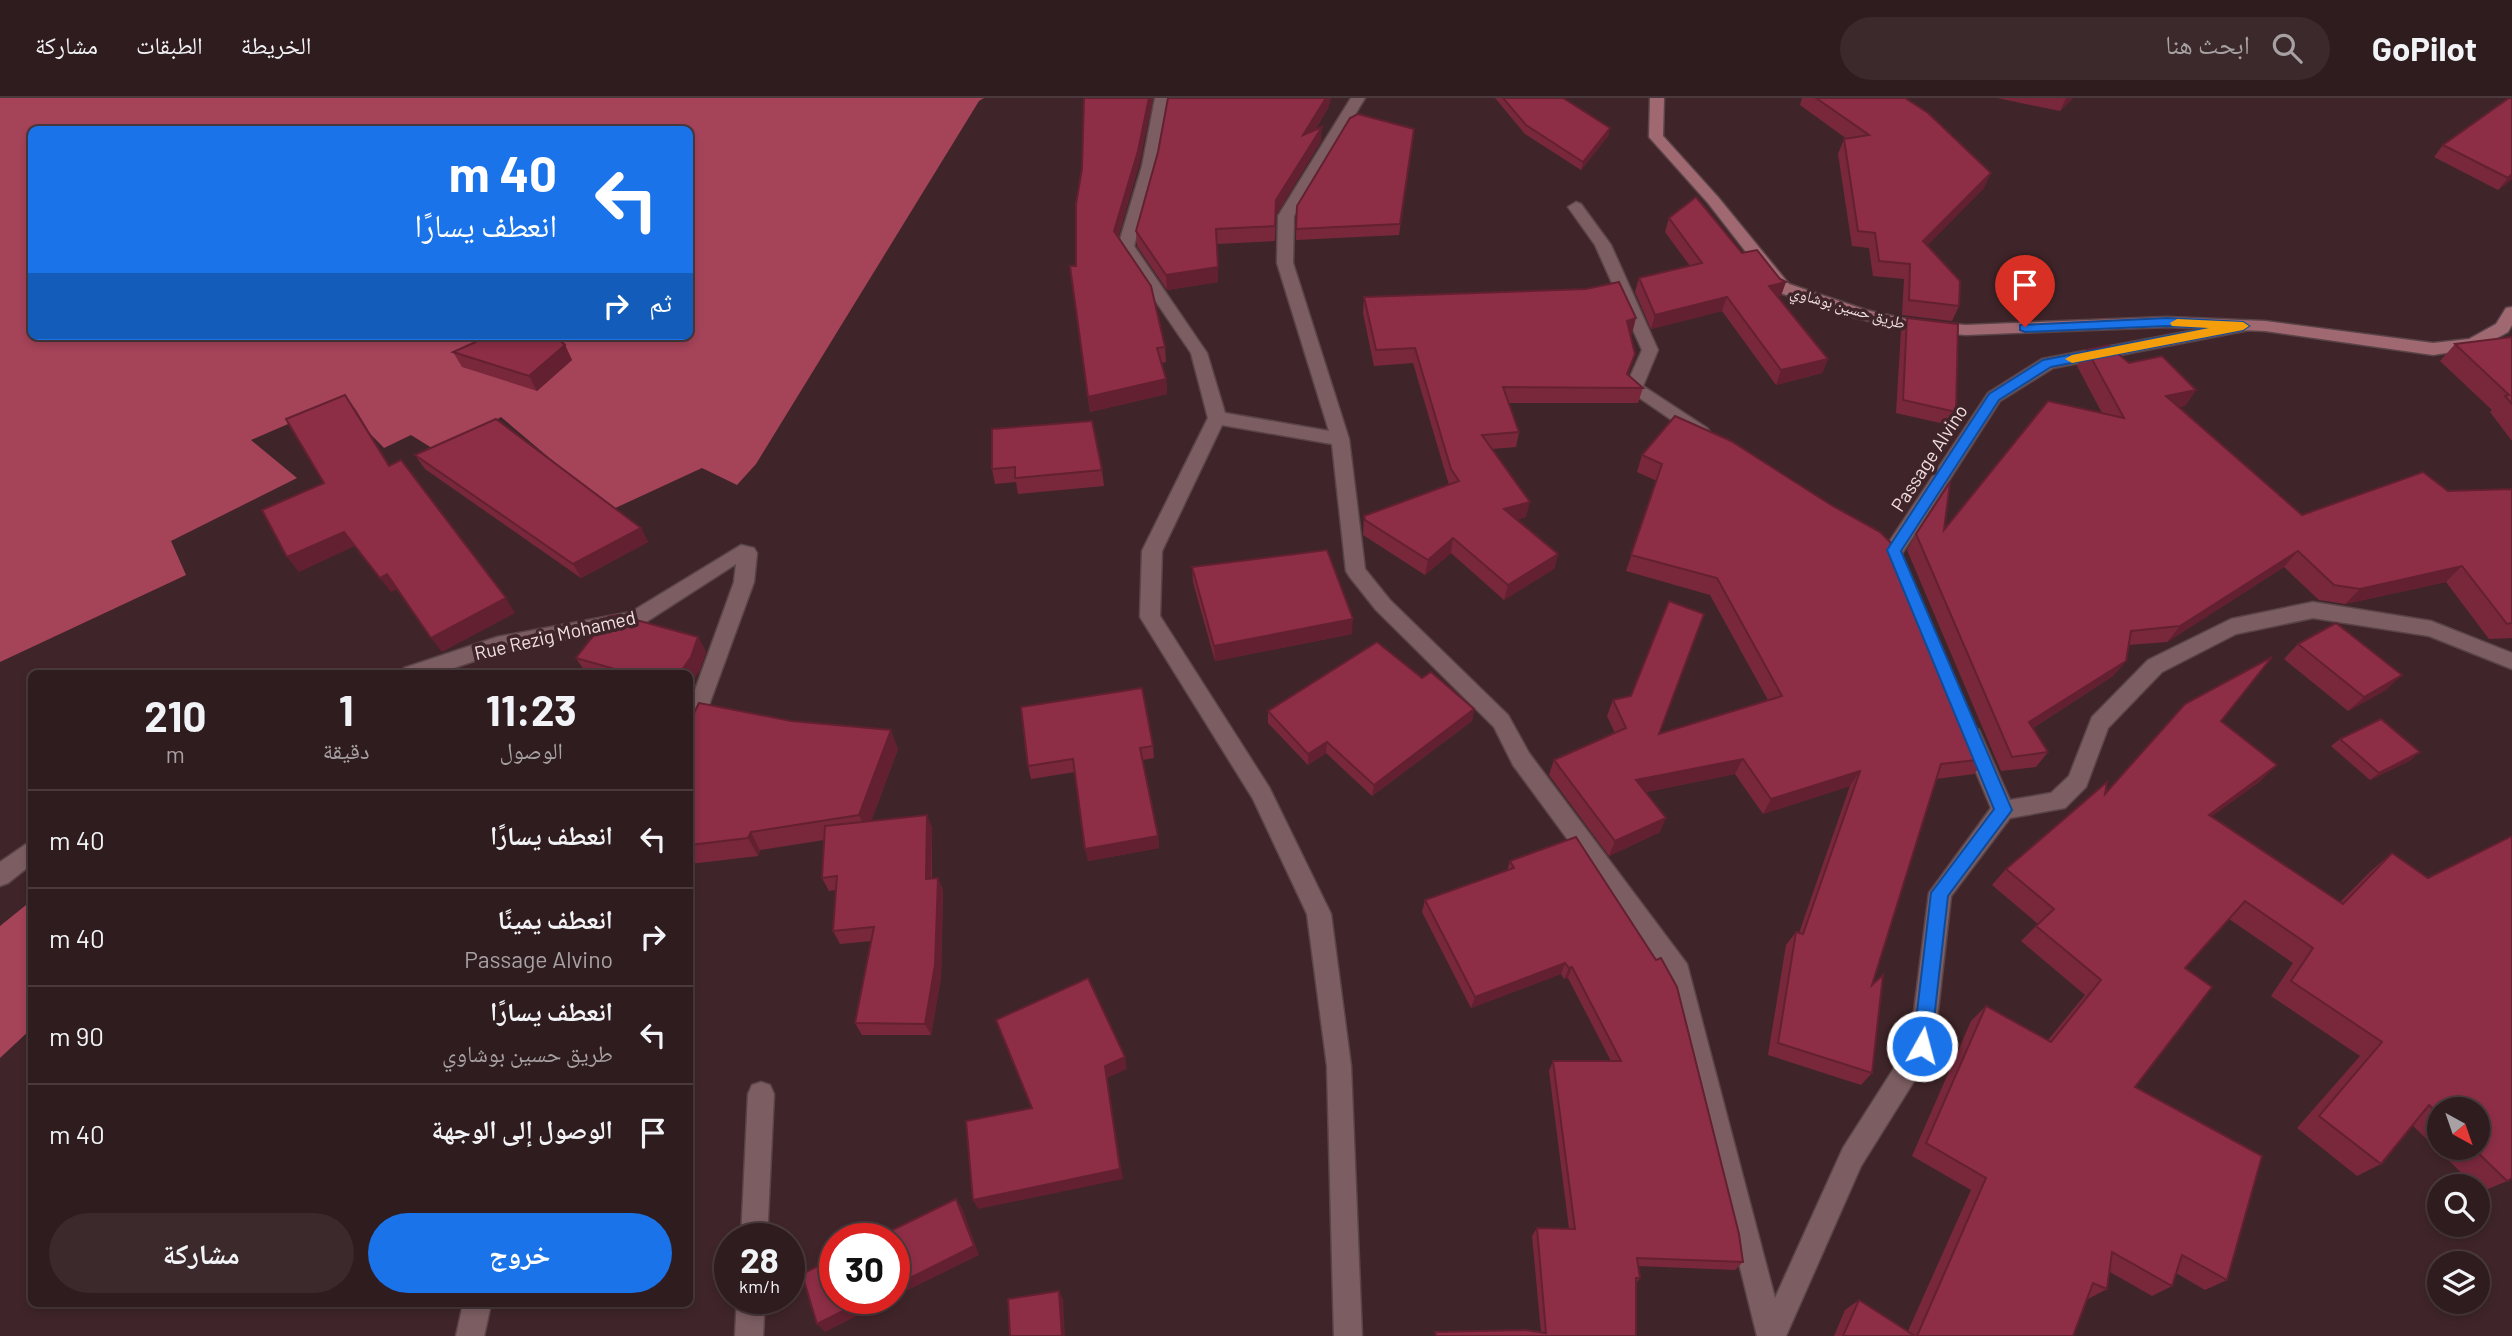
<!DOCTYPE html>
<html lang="ar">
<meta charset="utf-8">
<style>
:root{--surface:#2f1c1f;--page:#3b292c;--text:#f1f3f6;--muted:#a7a1a4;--line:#4a3a3d;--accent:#1a73e8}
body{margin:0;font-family:Barlow,"Noto Naskh Arabic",sans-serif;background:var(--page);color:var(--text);direction:rtl;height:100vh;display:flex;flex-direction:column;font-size:26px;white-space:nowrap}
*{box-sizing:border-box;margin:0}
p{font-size:23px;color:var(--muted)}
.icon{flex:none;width:38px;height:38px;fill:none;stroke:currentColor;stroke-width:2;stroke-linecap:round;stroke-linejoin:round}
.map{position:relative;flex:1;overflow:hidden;direction:ltr}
.details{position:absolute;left:28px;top:572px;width:665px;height:637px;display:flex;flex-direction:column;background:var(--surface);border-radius:10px;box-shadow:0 4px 10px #0003,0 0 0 2px var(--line);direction:rtl}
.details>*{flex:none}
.top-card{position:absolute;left:28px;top:28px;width:665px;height:214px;border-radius:10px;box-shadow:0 4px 10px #0003,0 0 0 2px var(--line);direction:rtl;background:#1a73e8;color:#fff;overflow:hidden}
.needle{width:46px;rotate:140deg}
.buttons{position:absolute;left:2427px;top:999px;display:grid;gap:14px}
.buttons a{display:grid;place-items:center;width:63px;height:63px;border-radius:50%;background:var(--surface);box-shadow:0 4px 10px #0003,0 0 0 2px var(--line);font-size:35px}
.speed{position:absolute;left:714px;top:1125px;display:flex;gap:14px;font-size:35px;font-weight:700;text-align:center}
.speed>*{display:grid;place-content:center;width:91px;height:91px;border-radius:50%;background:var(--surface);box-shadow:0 4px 10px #0003,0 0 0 2px var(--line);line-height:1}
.speed small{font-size:18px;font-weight:400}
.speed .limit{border:10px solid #d22;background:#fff;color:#111}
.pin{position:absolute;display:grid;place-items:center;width:60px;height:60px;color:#fff;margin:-72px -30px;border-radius:50% 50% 50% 0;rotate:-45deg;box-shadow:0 0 7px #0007}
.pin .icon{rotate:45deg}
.me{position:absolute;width:77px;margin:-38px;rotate:7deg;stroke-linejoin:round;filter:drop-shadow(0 0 5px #0008)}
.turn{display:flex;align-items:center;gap:24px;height:147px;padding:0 21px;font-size:32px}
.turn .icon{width:91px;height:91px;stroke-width:2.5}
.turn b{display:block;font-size:49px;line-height:60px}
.then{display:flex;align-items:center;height:66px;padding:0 21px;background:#0003;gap:14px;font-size:26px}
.eta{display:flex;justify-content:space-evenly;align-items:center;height:119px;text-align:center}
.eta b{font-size:42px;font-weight:700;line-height:49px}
.button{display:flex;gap:14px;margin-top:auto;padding:14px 21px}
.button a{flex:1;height:80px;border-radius:42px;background:var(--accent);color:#fff;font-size:28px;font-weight:700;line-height:80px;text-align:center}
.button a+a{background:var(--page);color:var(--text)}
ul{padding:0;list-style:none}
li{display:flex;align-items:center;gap:21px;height:98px;padding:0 21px;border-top:2px solid var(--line)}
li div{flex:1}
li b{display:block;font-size:26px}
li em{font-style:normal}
header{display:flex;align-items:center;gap:42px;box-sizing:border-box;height:98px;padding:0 35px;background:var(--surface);border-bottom:2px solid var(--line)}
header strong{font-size:33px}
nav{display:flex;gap:38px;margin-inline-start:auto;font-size:24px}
.search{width:490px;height:63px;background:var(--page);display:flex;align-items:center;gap:18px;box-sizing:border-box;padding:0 24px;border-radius:38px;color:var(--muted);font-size:26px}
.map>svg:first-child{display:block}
</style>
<header>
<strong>GoPilot</strong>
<div class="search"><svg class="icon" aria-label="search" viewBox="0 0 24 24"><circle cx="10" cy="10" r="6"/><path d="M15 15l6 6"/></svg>ابحث هنا</div>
<nav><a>الخريطة</a><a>الطبقات</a><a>مشاركة</a></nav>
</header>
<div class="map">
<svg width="2512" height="1238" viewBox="0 0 2512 1238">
<rect width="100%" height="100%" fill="#3f2529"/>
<g fill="#a54359" fill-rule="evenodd">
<path d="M0,0H984L979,3L756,366L737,387L702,370L611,412L501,319L440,355L411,337L384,350L339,304L251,342L297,380L171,443L186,477L0,564ZM32,32H690V238H32Z"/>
<polygon points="31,803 31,931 0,960 0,828"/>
</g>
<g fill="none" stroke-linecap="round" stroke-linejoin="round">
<defs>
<g id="street">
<polygon points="1155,0 1169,0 1156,68 1134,148 1207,255 1225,315 1329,333 1277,165 1278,118 1351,0 1365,0 1294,118 1293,165 1349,341 1365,471 1390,502 1508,617 1529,655 1687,866 1775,1200 1843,1050 1910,945 1929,795 1991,710 1961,638 1965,632 1972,629 1979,632 2010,702 2051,695 2069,678 2092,619 2148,562 2231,521 2313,504 2431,523 2512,555 2512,571 2429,538 2313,520 2236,536 2162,574 2108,630 2086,689 2065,710 2010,720 1951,798 1934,948 1931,956 1861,1068 1786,1238 1757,1238 1668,878 1513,667 1494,629 1376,512 1349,478 1346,473 1332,346 1222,327 1162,453 1160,518 1269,689 1331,816 1351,968 1362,1238 1334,1238 1327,968 1307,816 1253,701 1140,519 1142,453 1208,320 1191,255 1118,148 1142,68"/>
<polygon points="1576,104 1581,106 1611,147 1658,252 1643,288 1707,330 1710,334 1707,338 1695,338 1625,290 1642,252 1595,147 1568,109"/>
<polygon points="2243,223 2251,228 2249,232 2053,270 2000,303 1901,457 1887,457 1884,452 1887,447 1988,295 2042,261"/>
<polygon points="741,447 754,450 757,455 754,484 697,640 690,642 690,606 734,484 736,466 643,526 498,555 436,576 401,576 404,570 497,539 631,514"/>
<polygon points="32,742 32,766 8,785 0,788 0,764"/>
<polygon points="761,984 770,987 774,996 767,1141 741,1141 748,996 752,987"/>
<polygon points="737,1200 765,1200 763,1238 735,1238"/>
<polygon points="463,1206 491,1206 484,1238 456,1238"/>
</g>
<polygon id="secondary" points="1650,0 1664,0 1663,38 1718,99 1789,186 1866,212 1914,223 1966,227 2167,219 2265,223 2433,245 2469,241 2496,226 2506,210 2512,209 2512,227 2508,234 2479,250 2433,257 2265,233 2167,229 1966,237 1914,233 1856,220 1777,194 1708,105 1649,39"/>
</defs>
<use href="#street" stroke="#5a4448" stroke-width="3"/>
<use href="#secondary" stroke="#5a4448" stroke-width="3"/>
<use href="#street" fill="#7c5e62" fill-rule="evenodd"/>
<use href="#secondary" fill="#a06972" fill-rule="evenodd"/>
</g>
<g fill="#79283c" fill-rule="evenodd">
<polygon points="1084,0 1153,0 1139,67 1118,139 1165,249 1166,264 1161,265 1166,281 1167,296 1090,314 1070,168 1076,168 1082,71"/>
<polygon points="1168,0 1331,0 1328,10 1315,32 1321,43 1276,117 1275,143 1217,146 1218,184 1167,192 1137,148 1136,133 1158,54"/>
<polygon points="1495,0 1563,0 1610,30 1608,38 1581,72 1525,36"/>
<polygon points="1802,0 1905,0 1984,90 1927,147 1959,208 1952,223 1902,217 1904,181 1873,178 1869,150 1852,148 1838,56 1844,41 1847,41 1800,7"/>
<polygon points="1997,0 2073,0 2060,13"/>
<polygon points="2512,0 2512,81 2498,92 2434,59 2443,47"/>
<polygon points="1414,31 1399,137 1296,142 1297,108"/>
<polygon points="1669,120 1742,155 1781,198 1777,199 1828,261 1822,275 1776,287 1722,213 1651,231 1635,194 1639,180 1690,168 1665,134"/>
<polygon points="1364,199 1632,236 1630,236 1635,256 1628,277 1643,290 1638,305 1509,305 1519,334 1516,349 1492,351 1526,419 1516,422 1558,456 1554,471 1504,502 1451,455 1425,477 1363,437 1364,418 1449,387 1413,265 1374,268 1363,215"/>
<polygon points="1907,220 1956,314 1949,327 1896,315 1901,233"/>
<polygon points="2512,239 2512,343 2490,314 2492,312 2440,263 2455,246"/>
<polygon points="565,247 572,262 537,293 462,269 453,254"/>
<polygon points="2087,252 2129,265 2196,292 2185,308 2179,309 2302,417 2448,393 2512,391 2512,540 2489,541 2446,484 2345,506 2319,502 2284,469 2167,544 2128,547 2126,563 2113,578 2033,630 2048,654 2036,669 2001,673 1907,452 1916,436 1944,432 2102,315 2077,268"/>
<polygon points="1675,318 1986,661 1974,676 1936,681 1872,887 1872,975 1861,987 1768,957 1786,847 1796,834 1799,835 1850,688 1763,716 1735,676 1646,694 1660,734 1609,758 1549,677 1554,662 1615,635 1607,618 1613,602 1659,636 1768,602 1710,497 1626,473 1657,383 1637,374 1642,357"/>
<polygon points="992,331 1102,372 1104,388 1018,396 1016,384 995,386 992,371"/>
<polygon points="415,357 641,430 648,444 581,480 425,371"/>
<polygon points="1192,469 1352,536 1215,563 1193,484"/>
<polygon points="698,539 706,554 699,574 690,576 589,576 586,575 576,560"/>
<polygon points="2298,546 2386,592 2348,613 2284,561"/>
<polygon points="1422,580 1474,611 1472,623 1372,698 1326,655 1308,667 1268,625 1268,613"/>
<polygon points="690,623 898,651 871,723 927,717 932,730 932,781 938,780 943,793 941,879 931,937 862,937 855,925 872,843 840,846 833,833 836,792 829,793 822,780 824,742 760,752 758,758 690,766"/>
<path d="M2221,623L2277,667L2259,684L2212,718L2340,804L2372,772L2392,755L2507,1083L2481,1094L2478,1092V1088H2475L2412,1027L2381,1066L2357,1078L2297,1030L2360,958L2271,898L2293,865L2229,821L2185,870L2135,989L2227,1182L2205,1192L2176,1175L2172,1188L2152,1198L2110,1174L2107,1191L2088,1201L2087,1200L2073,1238H1834L1845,1212L1859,1202L1908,1233L1971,1092L1912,1058L1971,923L1986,908L2048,942L2085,897L2021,843L2038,826L1992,787L2006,771ZM2440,1012L2478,1050H2440Z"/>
<polygon points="2340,641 2411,662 2370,682 2331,648"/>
<polygon points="1153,648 1154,660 1142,662 1158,738 1159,750 1088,763 1075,674 1031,681 1028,668"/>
<polygon points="1576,739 1743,1164 1735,1172 1638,1168 1640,1180 1636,1185 1636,1238 1436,1238 1541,1234 1532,1138 1537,1130 1569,1131 1549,973 1553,963 1611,963 1568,880 1564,881 1561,876 1471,910 1422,814 1425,802 1507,773 1510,763"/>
</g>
<g fill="#632031">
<polygon points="1149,0 1153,0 1139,67 1115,147 1114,133"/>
<polygon points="1326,0 1331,0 1328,10 1303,51 1303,37"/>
<polygon points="2066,0 2073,0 2060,13"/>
<polygon points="1322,29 1321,43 1276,117 1275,143 1276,102"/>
<polygon points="1610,30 1608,38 1581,72 1583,64"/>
<polygon points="1991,75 1984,90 1917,158 1923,143"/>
<polygon points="2512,76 2512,81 2498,92 2508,80"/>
<polygon points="1218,169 1218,184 1167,192 1166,177"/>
<polygon points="1786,184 1781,198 1763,202 1769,188"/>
<polygon points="1727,199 1722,213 1651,231 1655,217"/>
<polygon points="1636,220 1632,236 1623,238 1627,223"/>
<polygon points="565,247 572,262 537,293 529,278"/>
<polygon points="1828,261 1822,275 1776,287 1781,272"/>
<polygon points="1166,281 1167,296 1090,314 1088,299"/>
<polygon points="2196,292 2185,308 2155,314 2166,298"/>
<polygon points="345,297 356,312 399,383 389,368"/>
<polygon points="1530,404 1526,419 1501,426 1504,411"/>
<polygon points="641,430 648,444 581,480 573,466"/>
<polygon points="344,434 355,448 299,474 287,459"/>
<polygon points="1453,440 1451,455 1425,477 1428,462"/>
<polygon points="2298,453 2284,469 2167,544 2180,528"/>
<polygon points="1558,456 1554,471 1504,502 1508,487"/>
<polygon points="2462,468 2446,484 2345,506 2360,491"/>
<polygon points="387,476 398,491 391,494 380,480"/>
<polygon points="506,500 515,515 442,554 431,540"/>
<polygon points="1353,521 1352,536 1215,563 1214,548"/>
<polygon points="698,539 706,554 699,574 690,587 690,576 679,576"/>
<polygon points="2126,563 2113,578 2018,639 2029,624"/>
<polygon points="2402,577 2386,592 2348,613 2364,599"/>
<polygon points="1474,611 1472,623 1372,698 1374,687"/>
<polygon points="891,632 898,651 867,735 859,717"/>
<polygon points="1327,644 1326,655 1308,667 1308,656"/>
<polygon points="2420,654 2411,662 2370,682 2379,675"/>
<polygon points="1743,661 1735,676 1630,697 1636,682"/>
<polygon points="2277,667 2259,684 2192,733 2209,717"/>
<polygon points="1860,673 1850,688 1763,716 1771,701"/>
<polygon points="927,717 932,730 931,794 926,781"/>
<polygon points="1666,720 1660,734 1609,758 1615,743"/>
<polygon points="751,734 760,752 758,758 748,740"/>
<polygon points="1158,738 1159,750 1088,763 1085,751"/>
<polygon points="938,780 943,793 941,879 931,937 925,926"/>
<polygon points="1565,865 1561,876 1471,910 1475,899"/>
<polygon points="1572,869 1568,880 1564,881 1569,870"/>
<polygon points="1125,959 1127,971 1107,980 1123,1081 978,1111 973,1102 1105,968"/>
<polygon points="956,1101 962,1110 979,1157 894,1199 894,1188"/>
<polygon points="1059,1193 1063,1201 1065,1238 1062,1238"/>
<polygon points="869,1200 892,1200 825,1234 817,1226"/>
</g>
<g fill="#8d2e46" stroke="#632031" stroke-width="2">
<polygon points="1084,0 1149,0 1138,53 1114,133 1151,188 1165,249 1157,250 1166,281 1088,299 1070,168 1076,168 1076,106 1082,71"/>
<polygon points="1168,0 1326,0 1303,37 1322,29 1276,102 1275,128 1216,131 1218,169 1166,177 1136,133 1158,54"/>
<polygon points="1503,0 1563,0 1610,30 1583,64 1526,27"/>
<polygon points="1816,0 1905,0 1928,15 1991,75 1923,143 1960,183 1959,208 1909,202 1910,166 1879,163 1875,135 1858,133 1844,41 1869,37"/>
<polygon points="2509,0 2512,0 2512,76 2508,80 2443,47"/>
<polygon points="1358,16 1414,31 1400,126 1296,131 1297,108 1350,20"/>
<polygon points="1696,99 1742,155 1757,152 1780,181 1786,184 1769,188 1828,261 1781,272 1727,199 1655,217 1639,180 1702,165 1669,120"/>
<polygon points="1619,184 1636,220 1627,223 1635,256 1627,276 1643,290 1503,289 1519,334 1482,337 1530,404 1504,411 1558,456 1508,487 1453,440 1428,462 1365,422 1364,418 1459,383 1451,371 1415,250 1376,252 1364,199 1586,191"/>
<polygon points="1907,220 1958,226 1956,314 1903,302"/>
<polygon points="489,238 556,238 565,247 529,278 453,254"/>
<polygon points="2512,239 2512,306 2505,298 2509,297 2455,246"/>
<polygon points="2108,247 2129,265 2162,258 2196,292 2166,298 2302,417 2423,374 2448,393 2512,391 2512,525 2507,526 2462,468 2360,491 2334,487 2298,453 2180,528 2131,533 2126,563 2029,624 2048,654 2012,659 1916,436 1950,384 1944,432 2048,303 2124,320 2087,252"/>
<polygon points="345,297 389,368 401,362 506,500 431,540 387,476 380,480 344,434 287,459 262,412 324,385 286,321"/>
<polygon points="1675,318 1731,343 1831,407 1880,434 1897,451 1986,661 1941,666 1872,887 1883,877 1872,975 1778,945 1796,834 1803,836 1860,673 1771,701 1743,661 1636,682 1666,720 1615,743 1554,662 1626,630 1613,602 1631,598 1669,503 1704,516 1659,636 1782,598 1717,480 1631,457 1662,366 1642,357"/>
<polygon points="496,321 641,430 573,466 415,357"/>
<polygon points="1092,323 1102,372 1015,380 1015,369 992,371 992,331"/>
<polygon points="1327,452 1353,521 1214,548 1192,469"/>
<polygon points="618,517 698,539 691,559 679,576 632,576 576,560 608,519"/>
<polygon points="2336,525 2402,577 2364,599 2298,546"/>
<polygon points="1377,544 1422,580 1431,574 1474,611 1374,687 1327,644 1308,656 1268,613"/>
<polygon points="2272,559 2221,623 2277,667 2209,717 2343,806 2392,755 2428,780 2512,738 2512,1080 2507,1083 2473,1050 2478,1050 2478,1012 2440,1012 2440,1017 2429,1007 2381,1066 2319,1018 2382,944 2291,883 2313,850 2245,803 2185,870 2212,889 2135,989 2262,1058 2227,1182 2182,1157 2172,1188 2112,1154 2107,1191 2093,1185 2073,1238 1917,1238 1986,1080 1926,1045 1986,908 2051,944 2101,882 2036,828 2054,811 2006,771 2107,684 2105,696 2185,606"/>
<polygon points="1142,590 1153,648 1140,650 1158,738 1085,751 1073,661 1028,668 1021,609"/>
<polygon points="699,605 791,623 891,632 859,717 751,734 748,740 690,747 690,623"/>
<polygon points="2381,621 2420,654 2379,675 2340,641"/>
<polygon points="927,717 926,781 938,780 935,867 925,926 855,925 874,829 833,833 837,778 822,780 825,728"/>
<polygon points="1576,739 1656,862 1661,860 1677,889 1739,1136 1743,1164 1637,1160 1640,1180 1636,1180 1636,1238 1436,1238 1435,1234 1525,1232 1546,1235 1537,1130 1575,1131 1553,963 1621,963 1572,869 1569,870 1565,865 1475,899 1425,802 1514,770 1510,763"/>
<polygon points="1088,880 1125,959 1105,968 1120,1071 973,1102 966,1023 1032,1010 996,922"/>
<polygon points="956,1101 974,1148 894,1188 894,1141 874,1141"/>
<polygon points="835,1160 835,1200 869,1200 817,1226 802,1176"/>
<polygon points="1059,1193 1062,1238 1010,1238 1008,1201"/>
<polygon points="1859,1202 1915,1238 1843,1238"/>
</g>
<polygon fill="#1a73e8" stroke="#114b97" stroke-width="2" points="2167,220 2243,224 2249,228 2243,232 2051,269 1999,302 1901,453 2012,712 1948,798 1931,948 1928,954 1922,957 1915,954 1913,948 1931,795 1994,711 1887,452 1989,296 2043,262 2209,230 2167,228 2025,234 2020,232 2020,227"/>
<polygon fill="#f59e0b" points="2177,221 2243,224 2249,228 2243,232 2072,265 2065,261 2072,257 2209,230 2172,228 2170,225"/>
<g text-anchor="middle" stroke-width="7" stroke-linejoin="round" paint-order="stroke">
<g font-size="16" fill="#f1dfe1" stroke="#3f2529">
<text transform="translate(1848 209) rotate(16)" y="6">طريق حسين بوشاوي</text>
</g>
<g font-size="19" fill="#f1dfe1" stroke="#3f2529">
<text transform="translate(1929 360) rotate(-57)" y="7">Passage Alvino</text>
<text transform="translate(555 537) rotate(-13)" y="7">Rue Rezig Mohamed</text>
</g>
</g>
</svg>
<div class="buttons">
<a><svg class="needle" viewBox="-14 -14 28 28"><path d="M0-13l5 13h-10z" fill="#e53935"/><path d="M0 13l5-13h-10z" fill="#a7a1a4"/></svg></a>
<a><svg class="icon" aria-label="search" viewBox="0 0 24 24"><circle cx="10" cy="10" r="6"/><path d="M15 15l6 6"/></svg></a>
<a><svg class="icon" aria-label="layers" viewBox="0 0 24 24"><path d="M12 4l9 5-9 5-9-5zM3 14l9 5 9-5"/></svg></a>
</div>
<div class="speed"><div>28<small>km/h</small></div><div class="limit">30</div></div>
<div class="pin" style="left:2025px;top:229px;background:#d93025"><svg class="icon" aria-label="arrive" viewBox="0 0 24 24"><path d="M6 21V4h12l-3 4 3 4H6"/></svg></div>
<svg class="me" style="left:1922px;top:948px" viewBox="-20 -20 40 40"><circle r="17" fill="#1a73e8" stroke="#fff" stroke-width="3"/><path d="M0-11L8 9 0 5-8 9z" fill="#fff"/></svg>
<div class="top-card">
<div class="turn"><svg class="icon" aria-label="left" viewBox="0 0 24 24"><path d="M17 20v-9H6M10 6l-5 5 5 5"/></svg><div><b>40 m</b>انعطف يسارًا</div></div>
<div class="then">ثم<svg class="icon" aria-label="right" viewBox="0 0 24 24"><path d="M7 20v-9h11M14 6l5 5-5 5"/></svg></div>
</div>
<section class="details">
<div class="eta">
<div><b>11:23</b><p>الوصول</p></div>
<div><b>1</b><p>دقيقة</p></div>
<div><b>210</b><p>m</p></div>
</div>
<ul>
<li><svg class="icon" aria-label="left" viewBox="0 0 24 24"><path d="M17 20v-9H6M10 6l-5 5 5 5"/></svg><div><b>انعطف يسارًا</b></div><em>40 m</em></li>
<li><svg class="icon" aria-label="right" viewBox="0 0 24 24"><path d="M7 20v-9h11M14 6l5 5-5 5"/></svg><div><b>انعطف يمينًا</b><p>Passage Alvino</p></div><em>40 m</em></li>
<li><svg class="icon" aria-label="left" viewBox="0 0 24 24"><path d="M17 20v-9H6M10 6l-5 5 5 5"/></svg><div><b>انعطف يسارًا</b><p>طريق حسين بوشاوي</p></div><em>90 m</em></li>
<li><svg class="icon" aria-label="arrive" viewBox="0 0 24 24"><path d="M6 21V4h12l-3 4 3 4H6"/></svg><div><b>الوصول إلى الوجهة</b></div><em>40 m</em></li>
</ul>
<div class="button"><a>خروج</a><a>مشاركة</a></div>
</section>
</div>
